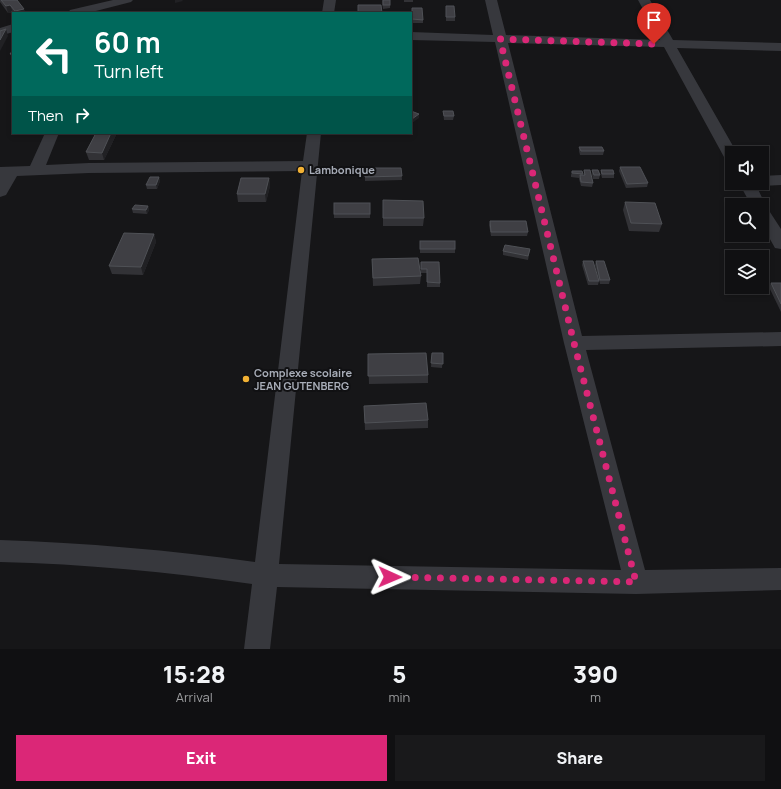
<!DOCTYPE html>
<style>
:root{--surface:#101012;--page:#19191b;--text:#f1f3f6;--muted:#9c9d9f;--line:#303032;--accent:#db2777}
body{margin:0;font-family:Manrope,sans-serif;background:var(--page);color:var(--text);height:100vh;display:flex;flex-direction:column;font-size:15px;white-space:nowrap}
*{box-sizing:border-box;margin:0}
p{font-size:13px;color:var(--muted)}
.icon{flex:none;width:22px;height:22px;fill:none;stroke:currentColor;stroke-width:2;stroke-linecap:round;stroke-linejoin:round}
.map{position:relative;height:649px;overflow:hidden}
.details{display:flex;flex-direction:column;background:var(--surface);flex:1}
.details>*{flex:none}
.guide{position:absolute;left:12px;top:12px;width:400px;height:122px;border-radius:0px;box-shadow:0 2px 6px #0003,0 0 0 1px var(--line);background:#00695c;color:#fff;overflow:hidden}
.buttons{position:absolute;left:725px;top:146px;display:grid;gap:8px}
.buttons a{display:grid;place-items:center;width:44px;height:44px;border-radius:0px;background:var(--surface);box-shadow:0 2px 6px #0003,0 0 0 1px var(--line);font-size:20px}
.pin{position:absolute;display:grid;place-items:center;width:34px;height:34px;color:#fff;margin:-41px -17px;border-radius:50% 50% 50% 0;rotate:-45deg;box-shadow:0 0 4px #0007}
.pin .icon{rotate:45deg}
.me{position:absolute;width:44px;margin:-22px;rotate:91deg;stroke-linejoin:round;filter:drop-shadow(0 0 3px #0008)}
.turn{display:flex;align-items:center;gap:14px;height:84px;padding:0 16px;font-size:18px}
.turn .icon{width:52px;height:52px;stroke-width:2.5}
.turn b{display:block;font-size:28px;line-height:34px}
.then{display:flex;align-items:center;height:38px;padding:0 16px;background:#0003;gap:8px;font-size:15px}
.eta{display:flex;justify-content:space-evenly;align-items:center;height:68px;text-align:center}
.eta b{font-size:24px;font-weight:800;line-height:28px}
.action{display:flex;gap:8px;margin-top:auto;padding:8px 16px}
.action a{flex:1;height:46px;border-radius:0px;background:var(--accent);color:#fff;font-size:16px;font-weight:800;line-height:46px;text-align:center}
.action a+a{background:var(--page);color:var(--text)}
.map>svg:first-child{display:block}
</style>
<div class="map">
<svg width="781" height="649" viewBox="0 0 781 649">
<rect width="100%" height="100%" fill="#161618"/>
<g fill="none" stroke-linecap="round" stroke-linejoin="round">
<g fill="#37383d" fill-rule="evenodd">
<polygon points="113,0 133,0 131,2 88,13 68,13 70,10"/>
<polygon points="324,0 336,0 334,13 322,13"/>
<path d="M485,0H497L506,35L660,40L638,0H650L673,40L781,43V51L677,48L737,153H732V162L727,160L724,157L664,47L508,43L582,336L781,332V346L586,350L645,570L781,568V590L636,594L277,587L270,649H244L252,584C169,572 84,564 0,562V540C85,543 171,550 255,562L302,171L89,173L17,176L6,195L0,197V167L30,166L45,133H59L46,165L89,163L303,161L307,133H321L279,564L621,570L564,343L495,42L411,40V32L493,35Z"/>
<polygon points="13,24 13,32 0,36 0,28"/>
<polygon points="781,175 781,185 762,186 756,183 762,183 762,176"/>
<polygon points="739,183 755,183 766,206 781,229 781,249 775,248 762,225 762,205 751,205"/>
</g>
</g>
<g fill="#323236">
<polygon points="0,0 17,0 26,13 13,13 13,12 8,13 0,2"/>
<polygon points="382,0 390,5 390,8 383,9"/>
<rect x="404" y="0" width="9" height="2"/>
<polygon points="446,6 455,17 455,21 446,21"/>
<polygon points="412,8 423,20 423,23 412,23"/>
<polygon points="13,50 13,57 12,57 10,54"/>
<polygon points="443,111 454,116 453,120 444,120"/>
<polygon points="96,133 117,133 104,160 89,160 86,152"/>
<polygon points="579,147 604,151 603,155 580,155 579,151"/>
<polygon points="620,167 648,183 647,187 626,188 619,171"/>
<polygon points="365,168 401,168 402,180 365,181"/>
<polygon points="584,170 593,183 592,187 581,186 579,179 579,178 571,177 571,175 572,171 583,174 582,175 584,175"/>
<polygon points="592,170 600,175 599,179 593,179 592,174"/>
<polygon points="601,170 614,174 614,178 602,178 601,174"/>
<polygon points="159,177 160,181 157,189 147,189 146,185"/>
<polygon points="269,178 270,186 266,202 238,202 237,194"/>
<polygon points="383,200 424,218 423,226 383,226"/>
<polygon points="625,202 662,224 659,232 629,231 623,210"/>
<polygon points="370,203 370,218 334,218 334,214"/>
<polygon points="148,206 149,210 147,214 133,213 132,209"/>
<polygon points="490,221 528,232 527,236 491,236 489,225"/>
<polygon points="154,234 156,242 143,275 112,274 109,266"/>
<polygon points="420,241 455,249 455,253 420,253"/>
<polygon points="530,249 528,260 503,255 503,251"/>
<polygon points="372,259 421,276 420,284 373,286"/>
<polygon points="583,261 599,281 598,285 588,285 582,265"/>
<polygon points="596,261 610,280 609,284 600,284 595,265"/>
<polygon points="421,262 440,283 440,287 427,287 427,273 421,273"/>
<polygon points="730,277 732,277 732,287 746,287 745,290 731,289 728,281"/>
<polygon points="771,283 781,283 781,312 769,287"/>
<polygon points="432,353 443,353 442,368 431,367"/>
<polygon points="368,354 428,375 428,383 369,384"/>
<polygon points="364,406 428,420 428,428 365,430"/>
</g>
<g fill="#212124">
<polygon points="175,0 182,0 183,1 175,3"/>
<polygon points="10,5 13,12 8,13 6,6"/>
<polygon points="24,9 26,13 15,13 15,11"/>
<polygon points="6,29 8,36 0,51 0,40"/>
<polygon points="419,114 419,118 412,123 412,119"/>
<polygon points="111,133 117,133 104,160 102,153"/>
<polygon points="159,177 160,181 157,189 156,185"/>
<polygon points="269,178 270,186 266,202 265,194"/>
<polygon points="148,206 149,210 147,214 146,210"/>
<polygon points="154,234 156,242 143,275 141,267"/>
</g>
<g fill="#3f3f44" stroke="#4f5156">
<polygon points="1,0 17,0 24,9 15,11 10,5 6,6"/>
<rect x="383" y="0" width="7" height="5"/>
<polygon points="358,5 381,5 382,13 358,13"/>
<polygon points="446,6 454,6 455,17 446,17"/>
<polygon points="412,8 422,8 423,20 412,19"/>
<polygon points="6,29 0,40 0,31"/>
<polygon points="13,50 13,54 10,54"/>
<polygon points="411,111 419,114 412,119 411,119"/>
<polygon points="443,111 453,111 454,116 444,116"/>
<polygon points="96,133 111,133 102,153 86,152"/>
<polygon points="579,147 602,147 604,151 581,151"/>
<polygon points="620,167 640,167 648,183 627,184"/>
<polygon points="365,168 401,168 402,176 365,177"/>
<polygon points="584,170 590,170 593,183 581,182 580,175 585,175"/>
<polygon points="592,170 598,170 600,175 594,175"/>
<polygon points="601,170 613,170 614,174 602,174"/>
<polygon points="572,171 582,171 583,174 572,173"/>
<polygon points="150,177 159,177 156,185 146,185"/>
<polygon points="241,178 269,178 265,194 237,194"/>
<polygon points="383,200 423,201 424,218 383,218"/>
<polygon points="625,202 655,203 662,224 631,223"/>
<rect x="334" y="203" width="36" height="11"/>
<polygon points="135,205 148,206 146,210 132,209"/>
<polygon points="490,221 526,221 528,232 491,232"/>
<polygon points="124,233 154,234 141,267 109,266"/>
<rect x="420" y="241" width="35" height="8"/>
<polygon points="505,245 530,249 528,256 503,251"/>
<polygon points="418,258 421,276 373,278 372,259"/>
<polygon points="583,261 593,261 599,281 589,281"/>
<polygon points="596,261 604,261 610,280 600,280"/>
<polygon points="421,262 439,262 440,283 427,282 427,269 421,269"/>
<polygon points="730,277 732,277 732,284"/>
<polygon points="771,283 781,283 781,304"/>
<polygon points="426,353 428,375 368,376 368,354"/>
<polygon points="432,353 443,353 443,364 431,363"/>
<polygon points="426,403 428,420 365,423 364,406"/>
</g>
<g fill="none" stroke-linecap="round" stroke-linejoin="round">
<polyline stroke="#db2777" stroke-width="7" stroke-dasharray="0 12.6" points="390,577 636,582 574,343 500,39 654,44"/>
</g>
<g fill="#f2b134" stroke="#111113" stroke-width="1.5">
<circle cx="301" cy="170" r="4"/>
<circle cx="246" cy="379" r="4"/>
</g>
<g text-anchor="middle" stroke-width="4" stroke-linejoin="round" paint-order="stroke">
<g font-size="11" font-weight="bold" fill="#a8adb8" stroke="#111113" text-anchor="start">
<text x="309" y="174">Lambonique</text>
<text x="254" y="377">Complexe scolaire<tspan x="254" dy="13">JEAN GUTENBERG</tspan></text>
</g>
</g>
</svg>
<div class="buttons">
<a><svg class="icon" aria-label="sound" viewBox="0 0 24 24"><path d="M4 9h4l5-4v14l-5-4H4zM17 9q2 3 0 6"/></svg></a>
<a><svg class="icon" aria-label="search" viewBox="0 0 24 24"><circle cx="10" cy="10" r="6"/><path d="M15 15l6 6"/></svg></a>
<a><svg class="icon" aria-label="layers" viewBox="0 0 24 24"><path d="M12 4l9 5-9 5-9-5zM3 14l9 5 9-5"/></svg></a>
</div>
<div class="pin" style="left:654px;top:44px;background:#d93025"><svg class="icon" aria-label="arrive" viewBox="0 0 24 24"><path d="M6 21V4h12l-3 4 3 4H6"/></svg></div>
<svg class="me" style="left:390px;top:577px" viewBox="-20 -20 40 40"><path d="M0-17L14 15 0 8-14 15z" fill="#db2777" stroke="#fff" stroke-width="4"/></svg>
<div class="guide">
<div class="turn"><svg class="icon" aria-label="left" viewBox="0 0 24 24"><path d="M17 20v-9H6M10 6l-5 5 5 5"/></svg><div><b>60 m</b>Turn left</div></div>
<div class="then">Then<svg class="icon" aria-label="right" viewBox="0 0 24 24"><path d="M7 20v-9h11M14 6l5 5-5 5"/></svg></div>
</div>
</div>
<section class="details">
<div class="eta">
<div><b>15:28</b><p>Arrival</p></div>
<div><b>5</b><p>min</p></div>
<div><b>390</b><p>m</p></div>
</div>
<div class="action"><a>Exit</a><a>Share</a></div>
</section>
